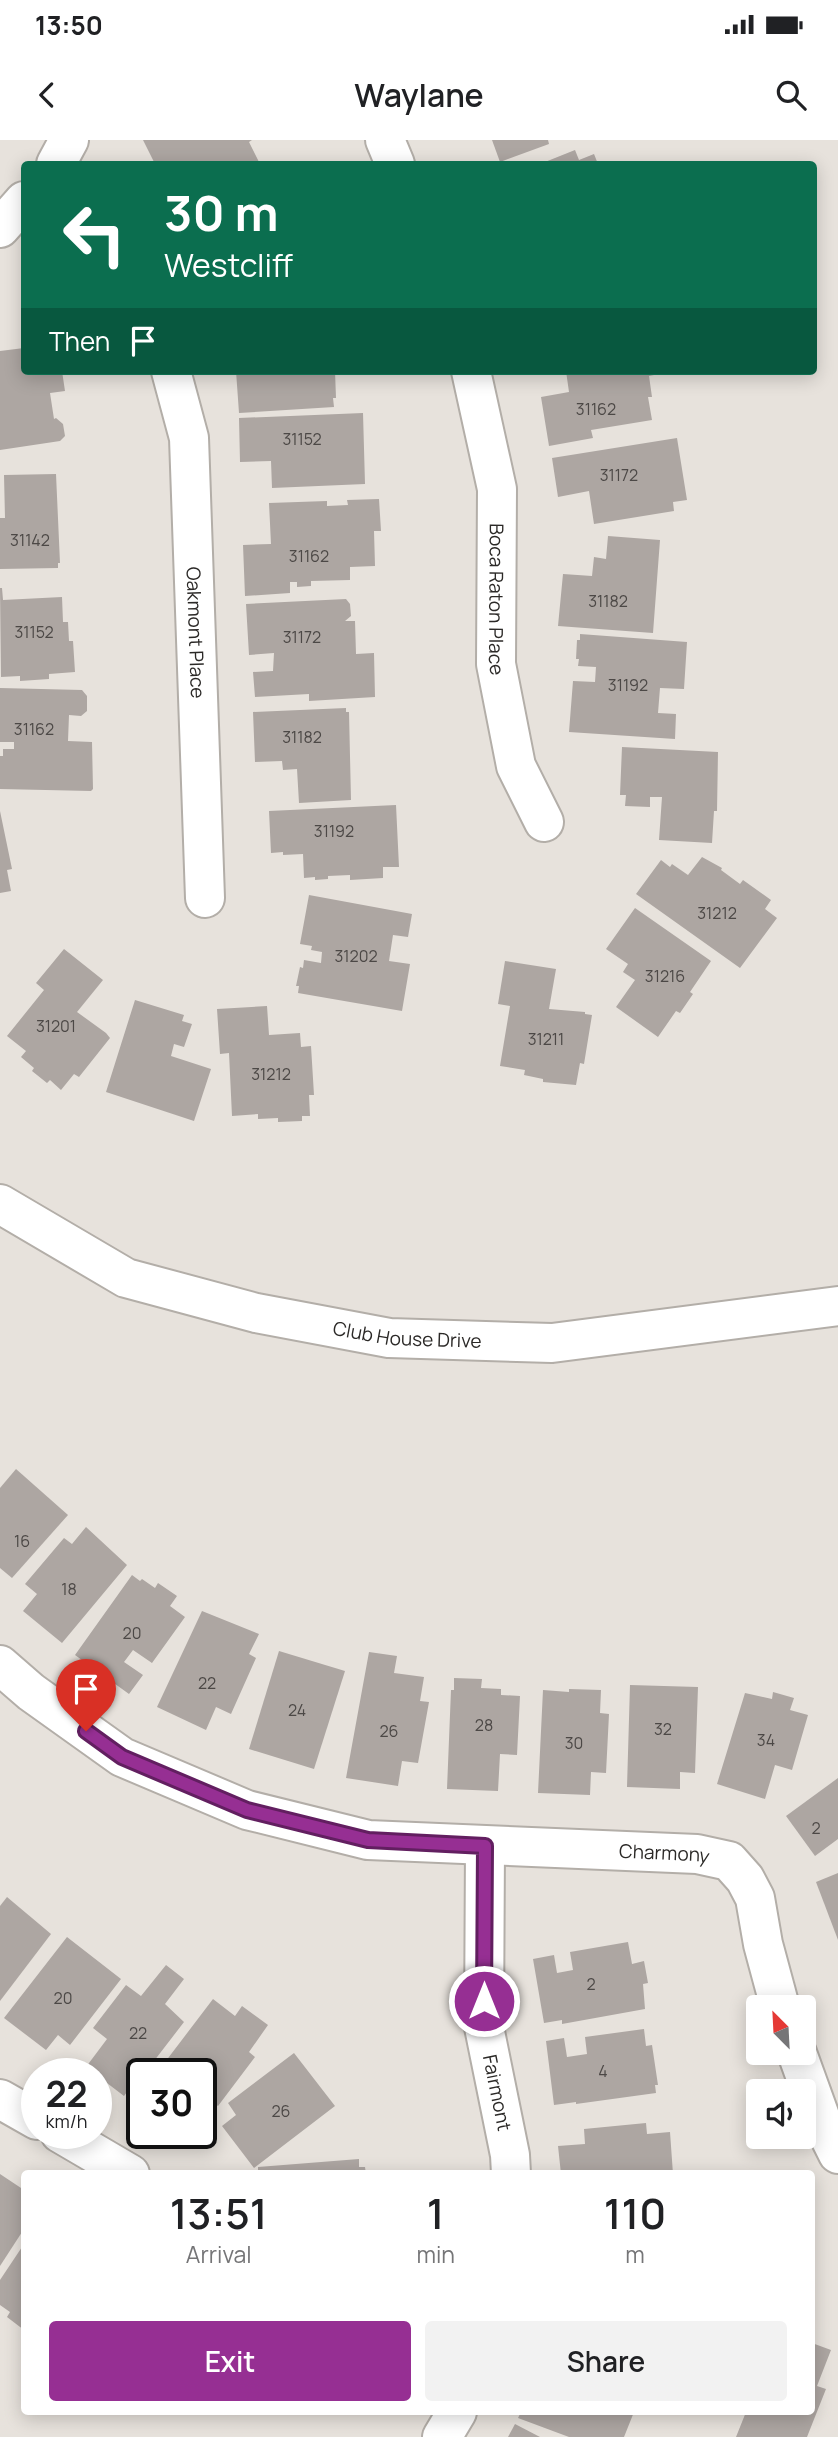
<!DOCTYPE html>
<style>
:root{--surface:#fff;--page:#f2f2f2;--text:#202124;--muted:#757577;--accent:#962f93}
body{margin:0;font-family:Manrope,sans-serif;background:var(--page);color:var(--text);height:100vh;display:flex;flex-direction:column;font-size:26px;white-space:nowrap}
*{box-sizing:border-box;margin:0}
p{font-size:23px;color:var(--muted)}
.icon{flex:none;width:38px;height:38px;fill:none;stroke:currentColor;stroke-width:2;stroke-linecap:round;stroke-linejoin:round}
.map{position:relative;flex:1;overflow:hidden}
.side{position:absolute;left:21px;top:2030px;width:794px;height:245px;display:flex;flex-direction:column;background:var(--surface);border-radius:7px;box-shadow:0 4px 18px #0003}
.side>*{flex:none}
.hud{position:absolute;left:21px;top:21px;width:796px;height:214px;border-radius:7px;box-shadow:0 4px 18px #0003;background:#0b6e4f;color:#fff;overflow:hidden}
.needle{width:46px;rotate:336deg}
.fabs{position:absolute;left:746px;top:1855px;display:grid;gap:14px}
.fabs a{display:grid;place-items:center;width:70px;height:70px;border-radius:7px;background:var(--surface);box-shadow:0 4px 18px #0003;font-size:35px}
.speed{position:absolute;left:21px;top:1918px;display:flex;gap:14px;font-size:35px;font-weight:700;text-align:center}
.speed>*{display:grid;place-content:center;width:91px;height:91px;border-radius:50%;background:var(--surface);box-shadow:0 4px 18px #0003;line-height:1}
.speed small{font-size:18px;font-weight:400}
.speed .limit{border:4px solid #111;border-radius:10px;background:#fff;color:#111}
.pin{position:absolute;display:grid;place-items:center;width:60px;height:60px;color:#fff;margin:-72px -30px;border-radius:50% 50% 50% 0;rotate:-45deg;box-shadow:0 0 7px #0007}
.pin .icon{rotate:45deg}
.me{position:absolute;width:77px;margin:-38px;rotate:0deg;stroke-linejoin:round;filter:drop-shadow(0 0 5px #0008)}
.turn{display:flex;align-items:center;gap:24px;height:147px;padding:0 28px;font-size:32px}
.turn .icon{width:91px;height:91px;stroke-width:2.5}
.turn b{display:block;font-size:49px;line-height:60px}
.then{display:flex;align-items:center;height:66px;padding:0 28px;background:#0003;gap:14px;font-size:26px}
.eta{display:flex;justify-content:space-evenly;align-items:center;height:119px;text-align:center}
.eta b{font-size:42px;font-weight:600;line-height:49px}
.button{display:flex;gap:14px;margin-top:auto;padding:14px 28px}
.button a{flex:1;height:80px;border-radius:7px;background:var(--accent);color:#fff;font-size:28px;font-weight:600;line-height:80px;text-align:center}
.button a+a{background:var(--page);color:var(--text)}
.status{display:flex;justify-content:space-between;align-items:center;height:49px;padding:0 35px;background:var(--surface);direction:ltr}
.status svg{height:19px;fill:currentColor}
header{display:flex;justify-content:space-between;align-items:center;height:91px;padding:0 28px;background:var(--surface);font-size:32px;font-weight:600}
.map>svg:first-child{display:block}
</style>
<div class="status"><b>13:50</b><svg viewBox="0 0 49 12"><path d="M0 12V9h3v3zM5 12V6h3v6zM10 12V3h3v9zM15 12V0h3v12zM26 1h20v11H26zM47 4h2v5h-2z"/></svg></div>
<header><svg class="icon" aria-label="back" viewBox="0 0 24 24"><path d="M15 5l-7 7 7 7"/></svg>Waylane<svg class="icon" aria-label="search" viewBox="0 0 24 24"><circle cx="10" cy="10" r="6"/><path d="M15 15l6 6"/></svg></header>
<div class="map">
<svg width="838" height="2297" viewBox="0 0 838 2297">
<rect width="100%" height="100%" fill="#e7e2dc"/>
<g fill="#ada6a2">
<polygon points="143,0 252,0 249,2 260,24 189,24 188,22 176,24 174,21 166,24 155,24"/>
<polygon points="492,0 548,0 549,4 500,22"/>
<polygon points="575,10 579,20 594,14 598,24 547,24 545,22"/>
<polygon points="24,208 24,231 62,231 65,251 50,253 54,279 56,278 63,284 65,296 60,301 0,310 0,211"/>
<polygon points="236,231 335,231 336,258 333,258 334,267 239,273"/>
<polygon points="566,231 653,231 654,235 649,236 652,257 648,257 652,280 591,290 593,298 549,306 541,257 569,252"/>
<polygon points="363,273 365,344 272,348 271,321 240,322 239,278"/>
<polygon points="677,298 687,360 673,362 674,371 594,384 589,351 558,357 552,318"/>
<polygon points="56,334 60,423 58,423 58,428 0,429 0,378 5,378 4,335"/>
<polygon points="379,359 381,391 374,391 375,426 350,427 350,440 311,441 311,446 297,447 297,442 290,442 290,453 245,456 243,405 271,404 269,363 327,361 327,366 348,365 347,360"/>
<polygon points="608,396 660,400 653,493 558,486 563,434 592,436 594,417 606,419"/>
<polygon points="0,448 2,448 3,460 62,457 63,482 68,482 69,501 73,501 75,532 49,534 49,539 20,541 20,536 1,537"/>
<polygon points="346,459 350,464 351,476 345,481 355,481 356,514 374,513 375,557 309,561 309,554 255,557 253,532 273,531 274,513 249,515 246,464"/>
<polygon points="580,494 687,502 684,549 660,548 658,573 676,574 675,599 569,592 573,541 595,542 596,527 578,526 579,519 576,519 577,500 580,500"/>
<polygon points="0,548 82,550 87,556 87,571 81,576 69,575 68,601 92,602 93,649 91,651 0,649 0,616 3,616 3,609 14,609 14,602 0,602"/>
<polygon points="346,568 346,572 349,572 351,660 299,663 297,629 283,630 282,621 255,622 253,572"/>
<polygon points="622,607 718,612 717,671 714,671 712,703 659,700 662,657 650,657 650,667 625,666 626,655 620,655"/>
<polygon points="396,665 399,727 383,727 383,738 350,740 350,735 328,736 328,739 315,740 315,737 304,738 303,714 283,715 283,712 271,713 269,671"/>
<polygon points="0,671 12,729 7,730 11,751 0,753"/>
<polygon points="702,717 722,728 721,730 740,744 743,740 771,760 765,769 777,778 740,828 636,754 661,720 670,727 672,724 688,735"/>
<polygon points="309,755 412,774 408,797 393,795 389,821 410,824 402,871 298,853 299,846 296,846 300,827 303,828 304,820 321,823 322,812 311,810 312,806 300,804"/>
<polygon points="635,768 711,821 690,852 693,854 680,873 676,871 658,897 616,867 635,840 623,832 628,824 606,809"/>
<polygon points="64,809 103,840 77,872 106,893 110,898 79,937 74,934 61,950 50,940 47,943 32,931 34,928 21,917 26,911 7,896 44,850 36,843"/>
<polygon points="505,821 556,829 549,869 585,872 585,874 592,875 584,924 580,923 576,945 543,942 543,939 524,935 525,930 500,926 510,866 498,864"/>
<polygon points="135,860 184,875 182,881 192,884 184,907 174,904 171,916 211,929 194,981 106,952"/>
<polygon points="267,866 269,895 300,893 301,907 311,906 314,955 309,955 310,976 302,976 302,981 278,982 278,978 258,979 258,974 232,976 229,913 220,914 217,869"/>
<polygon points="16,1329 68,1375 12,1438 0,1428 0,1348"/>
<polygon points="86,1387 127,1425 62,1503 23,1471 37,1454 25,1444 64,1398 72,1404"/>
<polygon points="132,1435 140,1441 142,1439 155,1448 158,1443 177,1456 170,1466 185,1477 152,1523 133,1510 124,1522 143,1535 129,1554 75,1515"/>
<polygon points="202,1471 259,1494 249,1514 256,1518 231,1574 216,1567 206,1590 157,1567"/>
<polygon points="279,1511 345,1531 314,1629 249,1609"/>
<polygon points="369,1512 397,1516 394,1533 424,1537 420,1561 429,1562 418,1623 402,1621 398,1646 346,1638"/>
<polygon points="454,1538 482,1539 481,1548 501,1549 501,1555 520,1556 517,1615 500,1614 498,1651 447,1649 451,1550 454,1550"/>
<polygon points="630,1545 698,1547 695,1633 680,1632 680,1649 627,1647"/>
<polygon points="569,1549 601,1550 600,1573 609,1574 606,1633 591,1632 590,1655 538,1653 543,1550 569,1552"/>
<polygon points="773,1552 794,1558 790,1570 808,1575 792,1630 775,1625 765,1659 717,1644 745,1553 772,1559"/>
<polygon points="838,1638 838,1699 815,1716 786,1676"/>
<polygon points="838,1733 838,1800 816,1742"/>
<polygon points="7,1757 51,1794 0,1861 0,1766"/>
<polygon points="67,1797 121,1839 70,1905 58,1895 46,1910 4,1878"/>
<polygon points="628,1802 632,1824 644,1821 648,1843 643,1844 645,1869 562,1884 562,1880 544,1883 533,1819 554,1815 557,1833 573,1830 570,1812"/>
<polygon points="166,1825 184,1839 165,1864 184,1882 144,1934 142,1934 135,1946 132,1945 124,1956 86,1927 107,1899 93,1888 126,1845 141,1856"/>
<polygon points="213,1859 235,1876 242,1866 268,1885 249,1912 255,1917 218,1966 205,1956 201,1961 201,1934 156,1934"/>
<polygon points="644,1889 646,1906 652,1905 658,1945 655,1945 656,1953 576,1964 576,1962 554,1965 546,1901 564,1898 567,1917 587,1914 585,1897"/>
<polygon points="294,1913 335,1966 254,2028 222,1986 236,1975 228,1963"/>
<polygon points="646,1983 647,1994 670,1992 673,2034 561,2034 558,2006 585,2004 584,1989"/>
<polygon points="359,2019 359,2027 365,2027 366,2034 258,2034 258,2027"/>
<polygon points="0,2034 24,2050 24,2089 0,2126"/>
<polygon points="24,2104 24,2190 7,2177 10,2172 0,2165 0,2140"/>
<polygon points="812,2203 831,2210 817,2246 826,2249 807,2297 736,2297 746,2272 812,2272"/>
<polygon points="521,2272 634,2272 624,2297 569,2297 518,2278"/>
<polygon points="515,2284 540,2297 508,2297"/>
</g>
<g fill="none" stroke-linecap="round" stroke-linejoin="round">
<defs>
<g id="street">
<polyline points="385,0 395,24"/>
<path id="s1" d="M171,231L189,298L205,758"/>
<path id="s2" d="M471,231L497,349L496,524L516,626L544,682"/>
<path id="s3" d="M0,1525L31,1552L122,1617L247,1670L368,1700L697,1714L729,1721L745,1739L755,1758L763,1804L780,1867"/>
<path id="s4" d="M485,1706L484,1887L510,2015L511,2034"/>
<polyline points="797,1913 822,1982 838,2014"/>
<polyline points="0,1959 37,1980"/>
<polyline points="60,1993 130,2034"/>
<polyline points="442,2297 457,2272"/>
</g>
<g id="secondary">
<polyline points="56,24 69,0"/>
<polyline points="0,88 24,61"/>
<path id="s5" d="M0,1064L126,1138L256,1173L389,1198L552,1203L838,1166"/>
</g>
</defs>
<use href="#street" stroke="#b3aea8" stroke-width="42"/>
<use href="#secondary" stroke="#b3aea8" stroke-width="42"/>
<use href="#street" stroke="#fff" stroke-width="38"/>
<use href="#secondary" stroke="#fff" stroke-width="38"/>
</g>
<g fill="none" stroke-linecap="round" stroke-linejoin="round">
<defs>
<polyline id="route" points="86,1591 122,1617 247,1670 368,1700 485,1706 484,1861"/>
</defs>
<use href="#route" stroke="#621f60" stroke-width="18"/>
<use href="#route" stroke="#962f93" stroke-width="12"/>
</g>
<g text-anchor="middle" stroke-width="5" stroke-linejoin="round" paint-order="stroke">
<g font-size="16" fill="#4c4846">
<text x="596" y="275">31162</text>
<text x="302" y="305">31152</text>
<text x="619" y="341">31172</text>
<text x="30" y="406">31142</text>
<text x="309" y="422">31162</text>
<text x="608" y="467">31182</text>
<text x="34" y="498">31152</text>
<text x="302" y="503">31172</text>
<text x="628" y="551">31192</text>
<text x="34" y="595">31162</text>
<text x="302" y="603">31182</text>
<text x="334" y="697">31192</text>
<text x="717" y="779">31212</text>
<text x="356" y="822">31202</text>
<text x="665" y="842">31216</text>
<text x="56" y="892">31201</text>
<text x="546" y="905">31211</text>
<text x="271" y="940">31212</text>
<text x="22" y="1407">16</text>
<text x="69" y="1455">18</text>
<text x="132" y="1499">20</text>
<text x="207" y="1549">22</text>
<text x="297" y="1576">24</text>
<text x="484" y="1591">28</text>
<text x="663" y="1595">32</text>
<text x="389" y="1597">26</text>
<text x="766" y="1606">34</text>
<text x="574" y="1609">30</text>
<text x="816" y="1694">2</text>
<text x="591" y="1850">2</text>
<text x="63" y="1864">20</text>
<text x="138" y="1899">22</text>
<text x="603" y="1937">4</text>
<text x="281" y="1977">26</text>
</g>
<g font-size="19" fill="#2b2927" stroke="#e7e2dc">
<text dy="7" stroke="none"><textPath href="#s2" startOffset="231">Boca Raton Place</textPath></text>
<text dy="7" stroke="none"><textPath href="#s1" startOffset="264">Oakmont Place</textPath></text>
<text dy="7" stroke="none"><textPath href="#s5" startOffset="434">Club House Drive</textPath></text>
<text dy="7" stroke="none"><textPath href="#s3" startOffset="710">Charmony</textPath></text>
<text dy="7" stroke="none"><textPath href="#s4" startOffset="248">Fairmont</textPath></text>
</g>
</g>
</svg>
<div class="fabs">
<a><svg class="needle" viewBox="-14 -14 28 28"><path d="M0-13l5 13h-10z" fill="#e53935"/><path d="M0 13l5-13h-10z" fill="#757577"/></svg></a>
<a><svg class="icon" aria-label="sound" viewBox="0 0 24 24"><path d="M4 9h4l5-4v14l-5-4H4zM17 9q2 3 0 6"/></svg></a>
</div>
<div class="speed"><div>22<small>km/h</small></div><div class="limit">30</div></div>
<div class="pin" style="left:86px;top:1591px;background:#d93025"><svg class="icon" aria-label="arrive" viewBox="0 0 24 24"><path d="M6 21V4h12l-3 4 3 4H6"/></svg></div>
<svg class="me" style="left:484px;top:1861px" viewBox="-20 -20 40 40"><circle r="17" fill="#962f93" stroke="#fff" stroke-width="3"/><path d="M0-11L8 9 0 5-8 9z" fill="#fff"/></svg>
<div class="hud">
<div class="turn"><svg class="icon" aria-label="left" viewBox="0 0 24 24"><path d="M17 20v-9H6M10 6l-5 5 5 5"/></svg><div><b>30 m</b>Westcliff</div></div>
<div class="then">Then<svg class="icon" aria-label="arrive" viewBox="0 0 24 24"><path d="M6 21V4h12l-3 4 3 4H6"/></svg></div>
</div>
<section class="side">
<div class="eta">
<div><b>13:51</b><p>Arrival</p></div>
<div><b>1</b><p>min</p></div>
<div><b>110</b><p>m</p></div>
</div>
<div class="button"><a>Exit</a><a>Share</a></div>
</section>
</div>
